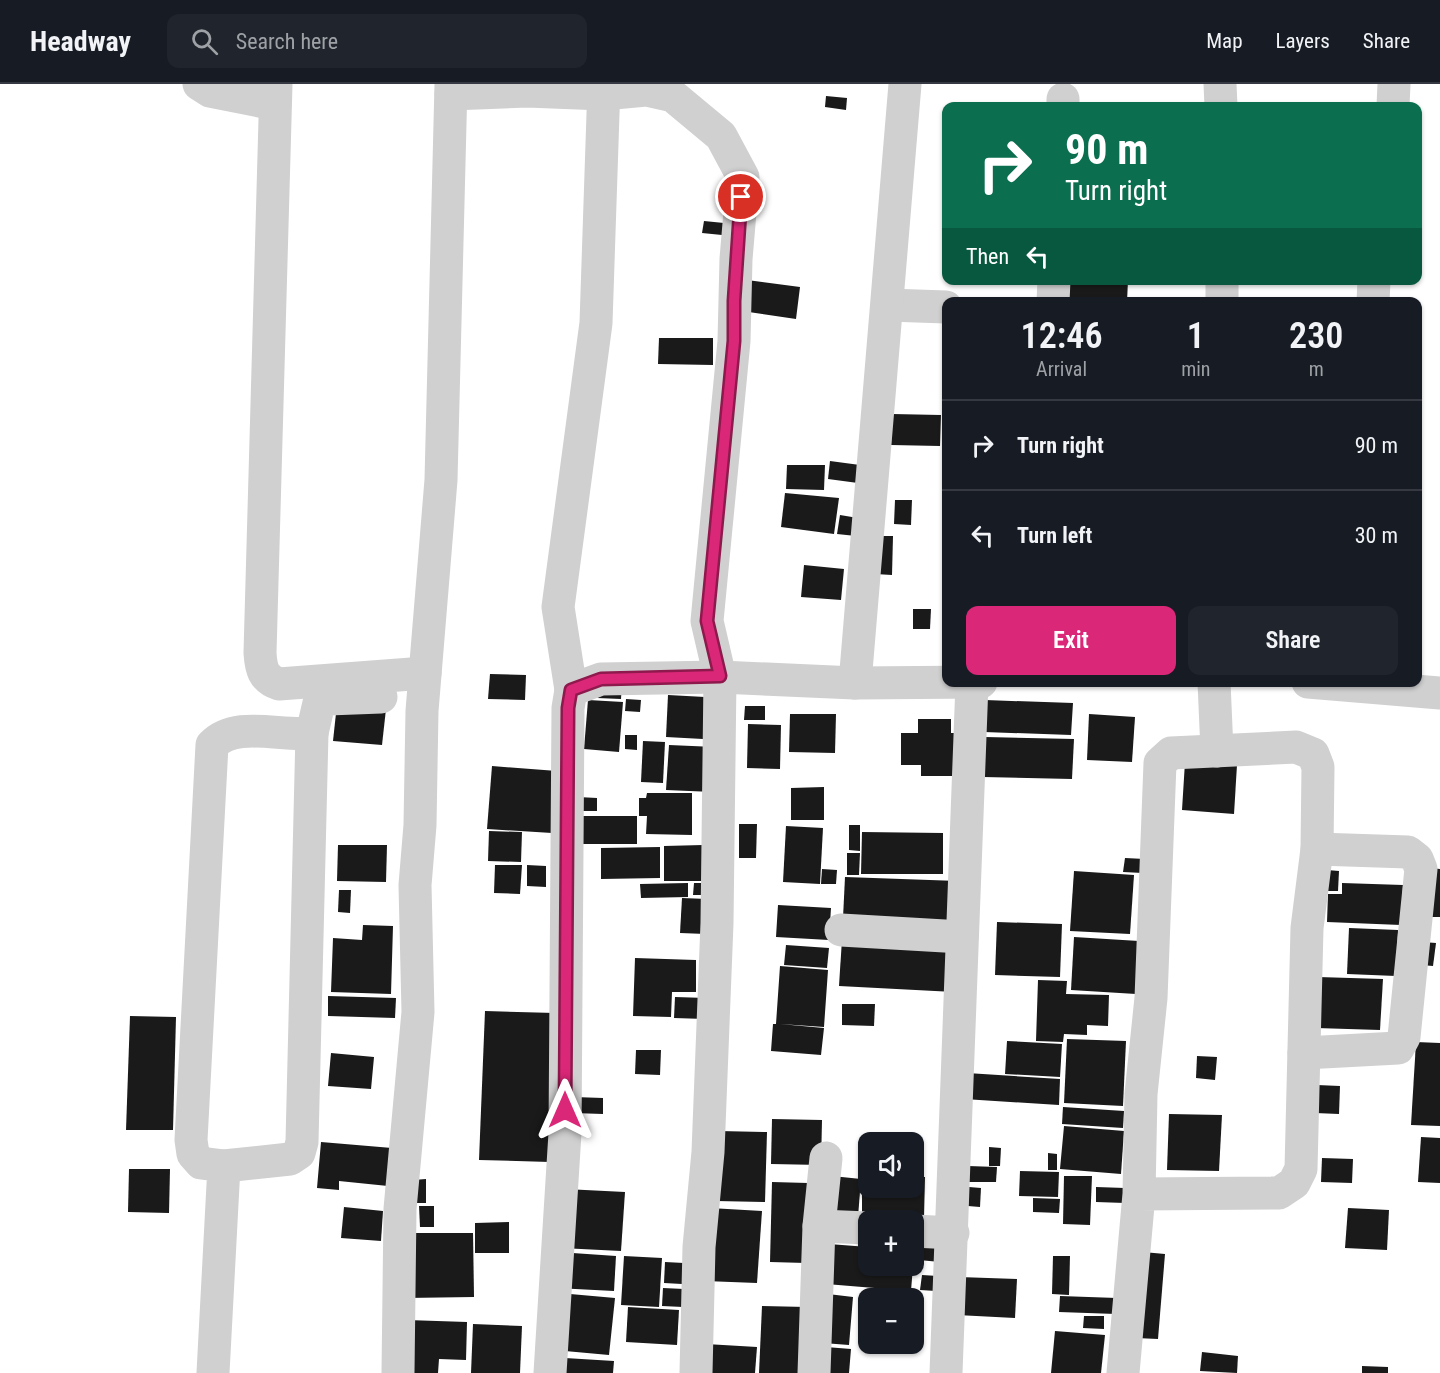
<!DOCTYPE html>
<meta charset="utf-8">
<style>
:root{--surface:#171b24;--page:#20242c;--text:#f1f3f6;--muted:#9ea1a6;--line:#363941;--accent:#db2777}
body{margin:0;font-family:"Roboto Condensed",sans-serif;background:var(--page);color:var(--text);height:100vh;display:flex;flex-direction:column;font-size:22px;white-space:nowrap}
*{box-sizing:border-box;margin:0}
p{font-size:20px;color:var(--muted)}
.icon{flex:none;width:33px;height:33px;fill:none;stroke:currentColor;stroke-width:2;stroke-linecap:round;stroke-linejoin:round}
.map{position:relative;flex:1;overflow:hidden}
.side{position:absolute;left:942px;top:213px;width:480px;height:390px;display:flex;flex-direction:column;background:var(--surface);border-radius:12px;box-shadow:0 2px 4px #0004}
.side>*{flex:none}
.banner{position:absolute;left:942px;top:18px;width:480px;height:183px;border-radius:12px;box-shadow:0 2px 4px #0004;background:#0b6e4f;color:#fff;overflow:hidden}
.buttons{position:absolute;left:858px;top:1048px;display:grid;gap:12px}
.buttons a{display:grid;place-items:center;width:66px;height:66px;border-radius:12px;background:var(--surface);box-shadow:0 2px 4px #0004;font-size:30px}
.pin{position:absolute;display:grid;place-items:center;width:51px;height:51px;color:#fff;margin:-26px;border:3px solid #fff;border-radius:50%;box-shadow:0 2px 6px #0007}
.me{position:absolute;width:66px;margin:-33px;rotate:0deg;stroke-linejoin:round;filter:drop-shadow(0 0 4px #0008)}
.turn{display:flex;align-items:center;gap:21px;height:126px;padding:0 24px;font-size:27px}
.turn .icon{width:78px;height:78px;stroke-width:2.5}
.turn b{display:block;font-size:42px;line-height:51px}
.then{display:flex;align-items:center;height:57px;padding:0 24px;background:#0003;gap:12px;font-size:22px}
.eta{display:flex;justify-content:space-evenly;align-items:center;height:102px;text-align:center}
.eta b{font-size:36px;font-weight:600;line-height:42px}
.button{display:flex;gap:12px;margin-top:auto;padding:12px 24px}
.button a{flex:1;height:69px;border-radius:12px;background:var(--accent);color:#fff;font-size:24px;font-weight:600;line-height:69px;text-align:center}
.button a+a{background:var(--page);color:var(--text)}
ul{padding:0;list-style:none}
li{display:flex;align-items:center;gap:18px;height:90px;padding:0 24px;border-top:2px solid var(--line)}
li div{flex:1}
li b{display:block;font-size:22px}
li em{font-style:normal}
header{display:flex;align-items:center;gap:36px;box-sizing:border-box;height:84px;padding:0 30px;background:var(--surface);border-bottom:2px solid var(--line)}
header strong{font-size:28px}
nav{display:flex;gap:33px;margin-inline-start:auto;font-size:21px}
.search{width:420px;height:54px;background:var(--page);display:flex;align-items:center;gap:15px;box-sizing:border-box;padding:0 21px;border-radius:12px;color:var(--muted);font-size:22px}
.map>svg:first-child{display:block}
</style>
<header>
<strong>Headway</strong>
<div class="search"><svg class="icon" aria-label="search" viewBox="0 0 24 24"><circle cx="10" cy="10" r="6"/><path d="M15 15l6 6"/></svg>Search here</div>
<nav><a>Map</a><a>Layers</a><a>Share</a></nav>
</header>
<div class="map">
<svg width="1440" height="1289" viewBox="0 0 1440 1289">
<rect width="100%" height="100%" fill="#fff"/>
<g fill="#1a1a1a">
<polygon points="826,12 847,14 846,26 825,23"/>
<polygon points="704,137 724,139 722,151 702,149"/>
<polygon points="747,196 800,203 796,235 742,227"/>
<polygon points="1067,196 1128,196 1127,218 1067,218"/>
<polygon points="659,254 713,254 713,281 658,280"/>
<polygon points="892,330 941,331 940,362 891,361"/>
<polygon points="830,377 860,381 858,399 828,395"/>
<polygon points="787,381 825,381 824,406 786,405"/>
<polygon points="785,409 839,414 834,450 781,443"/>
<polygon points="895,416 912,416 911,441 894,440"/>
<polygon points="840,431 858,434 856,452 837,450"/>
<polygon points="876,452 893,452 892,491 875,490"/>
<polygon points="804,481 844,485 841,516 801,513"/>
<polygon points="913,525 931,525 930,545 913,545"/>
<polygon points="490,590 526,591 525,616 488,615"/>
<polygon points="622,601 621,615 597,614"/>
<polygon points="668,611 705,613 703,655 666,653"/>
<polygon points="626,615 641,616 640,628 625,627"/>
<polygon points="588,616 623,618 619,668 584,665"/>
<polygon points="985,616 1073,619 1071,651 984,648"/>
<polygon points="337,620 386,625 382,661 333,657"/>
<polygon points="745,622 765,622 765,636 744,636"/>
<polygon points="790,630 836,630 835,669 789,668"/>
<polygon points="1089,630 1135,633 1132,678 1087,676"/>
<polygon points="918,635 951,635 951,649 964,649 964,692 921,692 921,681 901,681 901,649 918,649"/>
<polygon points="748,640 781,641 780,685 747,684"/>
<polygon points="625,651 637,651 637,666 625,665"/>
<polygon points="985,653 1074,655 1072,695 983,693"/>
<polygon points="643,657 665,658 663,699 641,698"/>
<polygon points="669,661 715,663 713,708 666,706"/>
<polygon points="1185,678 1237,681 1234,730 1182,726"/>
<polygon points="492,682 557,687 552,749 487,745"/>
<polygon points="824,703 824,736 791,736 791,704"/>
<polygon points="647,709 692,709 692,751 646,750 647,732 639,732 639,714 646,714"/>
<polygon points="578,713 597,714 597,727 577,727"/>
<rect x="577" y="732" width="60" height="28"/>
<polygon points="739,740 757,740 756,774 739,774"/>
<polygon points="849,741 860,741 860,767 849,766"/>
<polygon points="786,742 823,744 820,800 783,798"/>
<polygon points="489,747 522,748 521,778 488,777"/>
<polygon points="862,748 943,749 943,790 861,790"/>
<polygon points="338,761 387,761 386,798 337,797"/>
<polygon points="703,761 703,797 664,797 664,762"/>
<polygon points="660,763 660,794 601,795 601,764"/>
<polygon points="847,769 860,769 859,791 847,791"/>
<polygon points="1125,774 1145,775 1143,789 1123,788"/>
<polygon points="495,781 522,781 520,810 494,809"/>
<polygon points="527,781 546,782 546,803 527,802"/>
<polygon points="1431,784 1440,785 1440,833 1429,833"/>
<polygon points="822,785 837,786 836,800 821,800"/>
<polygon points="1327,786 1339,787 1338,807 1327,807"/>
<polygon points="1074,787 1134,791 1130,850 1070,847"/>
<polygon points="845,793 958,797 956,838 843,834"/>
<polygon points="688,799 688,813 641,814 640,800"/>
<polygon points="694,799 710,799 710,811 693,811"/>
<polygon points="1342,799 1403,801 1401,841 1327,838 1328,810 1342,810"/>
<polygon points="339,806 351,806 350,829 338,828"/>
<polygon points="682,814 707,815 706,850 680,849"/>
<polygon points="778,821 831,824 829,856 776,853"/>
<polygon points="997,838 1062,840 1060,893 995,891"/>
<polygon points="363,841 393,842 391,910 331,908 333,854 362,856"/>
<polygon points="1349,844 1398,846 1396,892 1347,890"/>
<polygon points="1074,853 1139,857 1136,910 1071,906"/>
<polygon points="842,855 956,860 954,908 839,902"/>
<polygon points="1423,858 1436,859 1433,882 1421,881"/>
<polygon points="786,861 829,864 827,884 784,881"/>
<polygon points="635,874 696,876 696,908 672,908 671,933 633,932"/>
<polygon points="780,882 828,886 824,943 780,940 824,944 821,971 771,967 773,940 776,940"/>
<polygon points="1318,893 1383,895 1380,946 1316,944"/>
<polygon points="1038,896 1067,897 1066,910 1109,911 1108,942 1087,941 1087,951 1064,950 1063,958 1036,957"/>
<polygon points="328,912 396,914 395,934 328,932"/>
<polygon points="675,913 706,914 705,935 674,934"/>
<polygon points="842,920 875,920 874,942 842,941"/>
<polygon points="485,927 555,929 550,1078 479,1076"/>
<polygon points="130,932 176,933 173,1046 126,1046"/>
<polygon points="1067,955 1126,957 1123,1022 1064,1019"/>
<polygon points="1007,957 1062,960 1060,993 1005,990"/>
<polygon points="1416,958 1440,959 1440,1042 1411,1041"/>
<polygon points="636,966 661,966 660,991 635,990"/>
<polygon points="331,969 374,973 371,1005 328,1002"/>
<polygon points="1197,972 1217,973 1215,996 1196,994"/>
<polygon points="967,989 1060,995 1059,1021 964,1015"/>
<polygon points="1317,1001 1340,1002 1339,1030 1315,1029"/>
<polygon points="574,1013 603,1014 603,1030 573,1029"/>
<polygon points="1063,1023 1124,1027 1123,1044 1062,1040"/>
<polygon points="1169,1030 1222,1031 1219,1087 1167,1086"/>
<polygon points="772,1035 822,1036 821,1081 771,1080"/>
<polygon points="1064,1042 1124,1047 1121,1090 1060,1085"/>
<polygon points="719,1047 767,1048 765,1118 716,1117"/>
<polygon points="1421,1053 1440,1054 1440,1099 1418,1098"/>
<polygon points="321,1058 392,1064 388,1102 339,1097 339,1106 317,1104"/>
<polygon points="989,1063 1001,1064 1000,1082 989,1082"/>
<polygon points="1048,1069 1057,1070 1057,1086 1048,1086"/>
<polygon points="1322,1074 1353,1075 1352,1099 1321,1098"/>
<polygon points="968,1082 997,1083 996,1098 967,1098"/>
<polygon points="129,1085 170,1085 169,1129 128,1128"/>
<polygon points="1020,1087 1059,1088 1058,1113 1019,1112"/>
<polygon points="832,1092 861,1095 858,1133 829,1131"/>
<polygon points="1064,1092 1092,1092 1090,1141 1063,1140"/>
<polygon points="862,1093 868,1093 868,1104 914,1104 914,1093 925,1093 924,1134 862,1134"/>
<polygon points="426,1095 426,1119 413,1119 413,1096"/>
<polygon points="772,1098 808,1099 806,1179 770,1178"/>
<polygon points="969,1103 981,1104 980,1123 968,1122"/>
<polygon points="1096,1103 1125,1104 1125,1119 1096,1118"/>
<polygon points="565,1105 625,1108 621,1167 561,1164"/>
<polygon points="1033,1114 1060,1115 1059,1129 1033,1128"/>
<polygon points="419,1122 434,1122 434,1143 420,1143"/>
<polygon points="344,1123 383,1127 381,1157 341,1154"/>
<polygon points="710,1124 762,1127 757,1199 705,1197"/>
<polygon points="1348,1124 1389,1126 1387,1166 1345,1164"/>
<polygon points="509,1138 509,1169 475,1169 475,1139"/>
<polygon points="405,1149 473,1149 474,1213 405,1214"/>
<polygon points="920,1158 942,1160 940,1178 919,1176"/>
<polygon points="829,1160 868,1163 868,1182 913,1182 911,1207 826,1200"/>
<polygon points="558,1168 616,1172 614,1207 556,1204"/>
<polygon points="1143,1168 1165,1170 1158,1255 1136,1254"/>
<polygon points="624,1172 662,1174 659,1223 621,1221"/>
<polygon points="1053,1172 1070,1172 1069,1211 1052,1210"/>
<polygon points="665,1178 684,1179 682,1200 664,1199"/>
<polygon points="922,1191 938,1192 936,1207 920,1206"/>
<polygon points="959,1193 1017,1195 1015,1234 957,1231"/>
<polygon points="663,1204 684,1205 683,1223 662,1222"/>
<polygon points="559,1209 615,1214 609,1271 554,1266"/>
<polygon points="828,1210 853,1213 849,1261 823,1259"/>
<polygon points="1060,1212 1117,1214 1116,1230 1059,1228"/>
<polygon points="762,1222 807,1223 804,1289 759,1289"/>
<polygon points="628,1223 679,1226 677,1261 626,1258"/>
<polygon points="1084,1232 1104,1232 1104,1245 1083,1244"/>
<polygon points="407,1236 467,1238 466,1276 439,1275 438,1289 405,1289"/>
<polygon points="473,1240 522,1242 520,1289 471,1289"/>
<polygon points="1055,1247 1105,1251 1101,1289 1051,1289"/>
<polygon points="706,1260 757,1263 755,1289 705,1289"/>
<polygon points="826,1263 851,1265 849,1289 823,1289"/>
<polygon points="1202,1268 1238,1272 1237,1289 1200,1287"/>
<polygon points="565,1274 614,1277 613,1289 564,1289"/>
<polygon points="1362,1282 1388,1283 1388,1289 1362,1289"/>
</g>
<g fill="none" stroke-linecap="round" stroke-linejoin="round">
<g stroke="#d0d0d0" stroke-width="33">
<polyline points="199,0 210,7 275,20"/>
<path d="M276,0L260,569C261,584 263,595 279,600L425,589"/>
<polyline points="1220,0 1221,22"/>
<polyline points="451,10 527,7 603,10 646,6 673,12 721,52 743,93 736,175 734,257 707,537 720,593 717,839 708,1068 699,1163 696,1289"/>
<polyline points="1063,22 1063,15"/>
<polyline points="1393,22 1394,0"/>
<polyline points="1053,218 1054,196"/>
<polyline points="1222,218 1222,196"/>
<polyline points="1373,218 1374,196"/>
<polyline points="888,221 946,223"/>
<polyline points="1214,598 1217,667"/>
<polyline points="1308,598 1440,609"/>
<path d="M855,599C870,399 890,200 905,0"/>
<polyline points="571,606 558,523 596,239 604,0"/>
<polyline points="841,846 962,853"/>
<polyline points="1304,969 1398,964 1404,953 1421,785 1417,775 1408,768 1317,765"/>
<polyline points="224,1082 290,1075 299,1069 302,1058 312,649"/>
<polyline points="819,1142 826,1074"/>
<polyline points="914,1147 953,1149"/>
<path d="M213,1289L224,1082L201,1079L193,1070L191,1056L212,661C236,636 280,653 312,649L319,619L328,615L381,613"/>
<polyline points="398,1289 400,1125 418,928 415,801 420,741 422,627 441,396 451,0"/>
<polyline points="550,1289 565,1049 568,624 571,606 601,595 720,593 855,599 981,598"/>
<polyline points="814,1289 819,1142 868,1144"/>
<polyline points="946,1289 972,599"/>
<polyline points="1123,1289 1139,1110 1141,1010 1151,914 1160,679 1171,669 1296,663 1313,670 1318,683 1317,765 1307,844 1301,1085 1294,1099 1279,1109 1139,1110"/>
</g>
</g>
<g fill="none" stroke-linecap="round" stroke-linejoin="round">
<defs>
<polyline id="route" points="565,1026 568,624 571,606 601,595 720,592 707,537 734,257 734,217 741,113"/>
</defs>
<use href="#route" stroke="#8e194d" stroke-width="15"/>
<use href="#route" stroke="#db2777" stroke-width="10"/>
</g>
</svg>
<div class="buttons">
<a><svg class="icon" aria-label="sound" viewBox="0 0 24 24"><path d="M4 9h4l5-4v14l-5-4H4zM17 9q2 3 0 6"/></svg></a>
<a>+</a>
<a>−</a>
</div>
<div class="pin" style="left:741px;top:113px;background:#d93025"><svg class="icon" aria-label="arrive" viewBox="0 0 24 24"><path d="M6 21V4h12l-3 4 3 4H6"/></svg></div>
<svg class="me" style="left:565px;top:1026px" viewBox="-20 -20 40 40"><path d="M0-17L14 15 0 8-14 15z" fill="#db2777" stroke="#fff" stroke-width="4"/></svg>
<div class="banner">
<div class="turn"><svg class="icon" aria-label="right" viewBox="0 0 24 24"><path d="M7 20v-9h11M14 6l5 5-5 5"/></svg><div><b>90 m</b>Turn right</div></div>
<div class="then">Then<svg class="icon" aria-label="left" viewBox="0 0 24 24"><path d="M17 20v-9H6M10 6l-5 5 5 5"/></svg></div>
</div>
<section class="side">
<div class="eta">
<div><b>12:46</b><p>Arrival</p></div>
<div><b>1</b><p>min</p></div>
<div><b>230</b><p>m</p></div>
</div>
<ul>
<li><svg class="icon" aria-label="right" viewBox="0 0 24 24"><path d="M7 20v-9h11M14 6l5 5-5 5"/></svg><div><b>Turn right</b></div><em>90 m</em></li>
<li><svg class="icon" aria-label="left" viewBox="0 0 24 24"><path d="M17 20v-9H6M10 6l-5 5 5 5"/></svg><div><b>Turn left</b></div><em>30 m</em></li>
</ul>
<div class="button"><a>Exit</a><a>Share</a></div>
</section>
</div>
